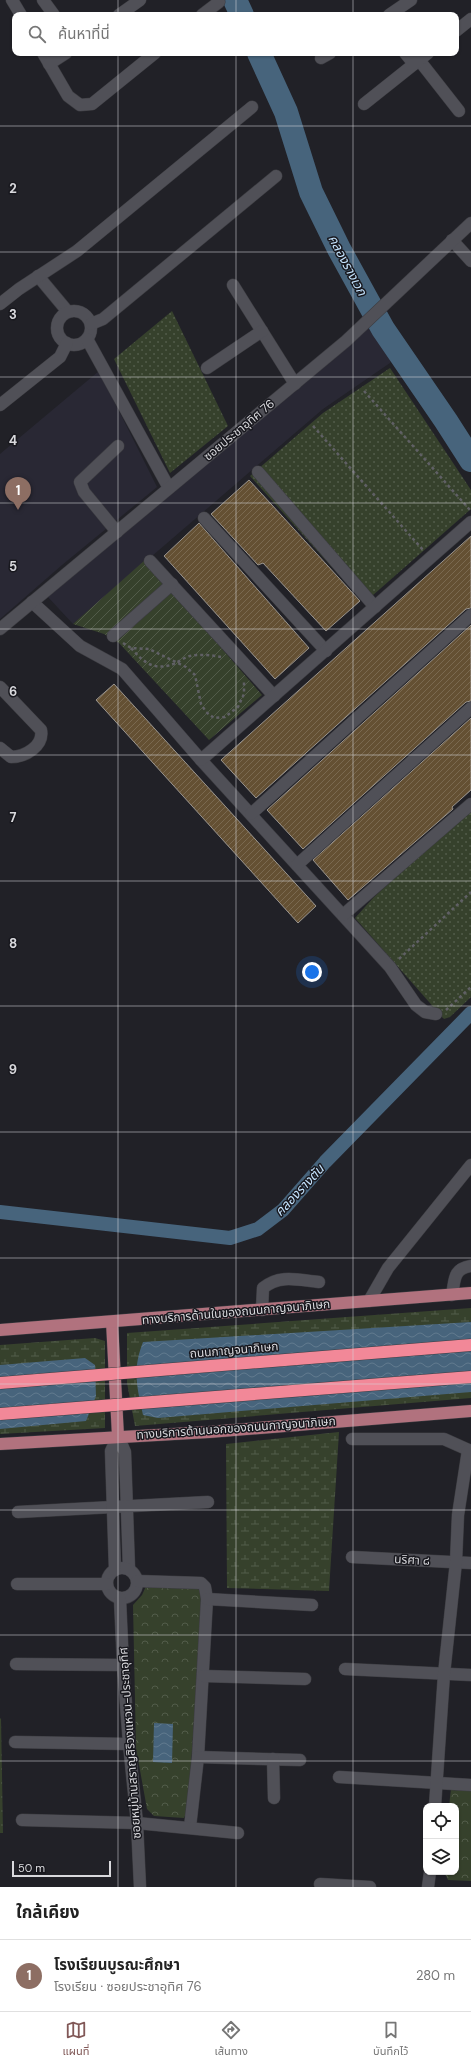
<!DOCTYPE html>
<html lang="th">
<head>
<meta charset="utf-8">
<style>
	:root { --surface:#fff; --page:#f6f6f6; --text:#222; --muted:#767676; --line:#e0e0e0; --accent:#815857 }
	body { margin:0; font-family:"DM Sans","Noto Sans Thai",sans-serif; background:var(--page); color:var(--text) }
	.controls { position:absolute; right:12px; bottom:12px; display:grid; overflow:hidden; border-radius:8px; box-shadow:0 1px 3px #0004 }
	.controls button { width:36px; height:36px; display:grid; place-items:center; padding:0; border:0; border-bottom:1px solid var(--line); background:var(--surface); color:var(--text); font:20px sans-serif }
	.scale { position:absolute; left:12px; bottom:10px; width:99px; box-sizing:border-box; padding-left:4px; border:2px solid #d9d9dd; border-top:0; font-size:11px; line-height:14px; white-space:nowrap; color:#d9d9dd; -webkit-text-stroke:3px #18181e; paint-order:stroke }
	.you { position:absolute; left:312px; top:972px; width:14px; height:14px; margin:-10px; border:3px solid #fff; border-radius:50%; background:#1a73e8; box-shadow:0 0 0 6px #1a73e833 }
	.badge { display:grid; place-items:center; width:26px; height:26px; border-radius:50%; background:var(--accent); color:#fff; font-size:13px; font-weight:700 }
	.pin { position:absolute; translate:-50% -33px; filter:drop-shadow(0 1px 2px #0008) }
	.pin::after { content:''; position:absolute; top:21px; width:14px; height:12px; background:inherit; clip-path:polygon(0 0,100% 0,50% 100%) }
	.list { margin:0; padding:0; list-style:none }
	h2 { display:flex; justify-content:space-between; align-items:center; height:52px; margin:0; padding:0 16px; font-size:17px }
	h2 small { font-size:13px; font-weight:400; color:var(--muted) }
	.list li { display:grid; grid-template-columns:26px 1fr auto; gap:12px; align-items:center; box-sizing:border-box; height:72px; padding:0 16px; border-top:1px solid var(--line) }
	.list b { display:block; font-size:15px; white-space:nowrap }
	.list p { margin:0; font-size:13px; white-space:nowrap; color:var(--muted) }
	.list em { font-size:13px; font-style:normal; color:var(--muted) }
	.icon { flex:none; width:22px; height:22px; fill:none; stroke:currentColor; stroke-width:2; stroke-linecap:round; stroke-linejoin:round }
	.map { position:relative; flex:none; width:471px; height:1887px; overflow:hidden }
	.search { position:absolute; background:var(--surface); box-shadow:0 1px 3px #0004; left:12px; right:12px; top:12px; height:44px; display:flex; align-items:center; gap:10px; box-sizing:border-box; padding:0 14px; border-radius:8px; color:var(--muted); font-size:15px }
	.sheet { height:124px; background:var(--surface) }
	nav { display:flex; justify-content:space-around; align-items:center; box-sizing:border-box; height:56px; border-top:1px solid var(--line); background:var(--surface); font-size:11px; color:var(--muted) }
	nav a { display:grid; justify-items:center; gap:2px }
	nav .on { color:var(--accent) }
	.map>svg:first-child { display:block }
	.built { fill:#292834 }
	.grass { fill:url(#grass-dots) }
	.wetland { fill:url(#wetland-marsh) }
	.park { fill:url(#park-crowns) }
	.garden { fill:url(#garden-furrows) }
	.water { fill:url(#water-waves) }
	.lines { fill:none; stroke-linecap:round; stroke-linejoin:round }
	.canal { stroke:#47647c; stroke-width:14 }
	.river { stroke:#47647c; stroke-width:24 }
	.building { fill:url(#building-hatch); stroke:#9a958f }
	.minor-casing { stroke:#3c3c41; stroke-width:13 }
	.major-casing { stroke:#3c3c41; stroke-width:13 }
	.path { stroke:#606065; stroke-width:2.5; stroke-dasharray:3 3; stroke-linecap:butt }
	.minor { stroke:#505057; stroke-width:12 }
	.major { stroke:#b1727e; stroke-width:12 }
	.highway-bridge-casing { stroke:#3c3c41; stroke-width:13; stroke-linecap:butt }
	.highway-bridge { stroke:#f28898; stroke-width:12 }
	.grid { fill:none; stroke:#d9d9dd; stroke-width:1; stroke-opacity:0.55 }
	.labels { text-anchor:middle; stroke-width:3; stroke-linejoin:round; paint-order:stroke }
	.street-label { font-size:12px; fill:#d9d9dd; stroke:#18181e }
	.water-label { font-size:13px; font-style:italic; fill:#c4e3fd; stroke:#18181e }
	.grid-label { font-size:13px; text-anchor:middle; font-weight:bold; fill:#d9d9dd; stroke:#18181e; stroke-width:3; stroke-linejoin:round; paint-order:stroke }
</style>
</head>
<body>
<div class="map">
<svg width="471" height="1887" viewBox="0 0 471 1887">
	<defs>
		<pattern id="grass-dots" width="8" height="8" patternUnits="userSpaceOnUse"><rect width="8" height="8" fill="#36412c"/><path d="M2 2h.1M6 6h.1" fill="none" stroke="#525c4a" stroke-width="1.8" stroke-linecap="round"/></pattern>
		<pattern id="wetland-marsh" width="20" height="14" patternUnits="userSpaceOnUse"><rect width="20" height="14" fill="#36412c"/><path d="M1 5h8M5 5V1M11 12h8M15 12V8" fill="none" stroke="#525c4a"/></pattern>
		<pattern id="park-crowns" width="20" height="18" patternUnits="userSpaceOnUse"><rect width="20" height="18" fill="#36412c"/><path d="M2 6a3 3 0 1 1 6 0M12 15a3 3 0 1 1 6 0" fill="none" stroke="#525c4a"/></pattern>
		<pattern id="garden-furrows" width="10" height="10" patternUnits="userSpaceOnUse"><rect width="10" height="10" fill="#36412c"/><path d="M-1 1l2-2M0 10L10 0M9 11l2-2" fill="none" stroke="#525c4a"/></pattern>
		<pattern id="water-waves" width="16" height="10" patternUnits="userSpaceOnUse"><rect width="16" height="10" fill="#47647c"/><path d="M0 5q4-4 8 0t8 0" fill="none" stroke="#617a8e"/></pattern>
		<pattern id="building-hatch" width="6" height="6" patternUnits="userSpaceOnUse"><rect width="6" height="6" fill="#645033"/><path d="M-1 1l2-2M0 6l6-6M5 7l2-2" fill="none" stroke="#7a6950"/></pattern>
	</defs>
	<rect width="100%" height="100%" fill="#212127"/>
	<g class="built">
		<polygon points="371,324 393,354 390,363 323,409 73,624 47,596"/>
		<polygon points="99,371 157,487 62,565 0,619 0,454"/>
	</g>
	<g class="grass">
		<polygon points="172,311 228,426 170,473 114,359"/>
		<polygon points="390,368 471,490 471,509 364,603 250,476 323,413"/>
		<polygon points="471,807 471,997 450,1017 444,1019 355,918 373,898"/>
	</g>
	<g class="wetland">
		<polygon points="471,1308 471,1398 135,1426 127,1383 127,1333"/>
		<polygon points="95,1338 105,1341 105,1428 0,1434 0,1345"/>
		<polygon points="339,1432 329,1591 227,1588 226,1444"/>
		<polygon points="1,1718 3,1833 0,1833 0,1719"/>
	</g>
	<g class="park">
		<polygon points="147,1584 194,1587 201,1591 202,1605 188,1809 184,1818 154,1816 147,1809 136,1748 133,1605 142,1595"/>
		<polygon points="451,1789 471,1789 471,1881 448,1880 444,1872 456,1872 456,1806 449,1806"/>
	</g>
	<polygon class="garden" points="145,560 262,695 209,740 119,643 104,634 73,624"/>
	<g class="water">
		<path d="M 471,1322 L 471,1392 L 158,1418 L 143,1415 C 137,1387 132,1370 143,1342 Z"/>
		<polygon points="85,1358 95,1365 96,1396 86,1421 0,1429 0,1365"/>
		<polygon points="154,1723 173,1724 172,1763 153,1762"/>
	</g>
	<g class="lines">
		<polyline class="canal" points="0,1212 230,1238 258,1229 283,1210 325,1162 471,1013"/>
		<g class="river">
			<polyline points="235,0 242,15"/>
			<polyline points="259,53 286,112 311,192 339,249 383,329 446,421 471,460"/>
		</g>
	</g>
	<g class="building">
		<polygon points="249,480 360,601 326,631 263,563 258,565 211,514"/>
		<polygon points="199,523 309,648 275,679 164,556"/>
		<polygon points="471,536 471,608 466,609 256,798 221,760"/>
		<polygon points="471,625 471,701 466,702 303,849 267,810"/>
		<polygon points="114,684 316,906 298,923 96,700"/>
		<polygon points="471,718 471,790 452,807 453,809 348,900 313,860"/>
	</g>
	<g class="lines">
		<g class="minor-casing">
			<g id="minor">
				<polyline points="12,0 21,15"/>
				<polyline points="43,0 54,15"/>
				<polyline points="119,15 140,0"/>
				<polyline points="202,15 219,2"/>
				<polyline points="389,15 411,0"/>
				<polyline points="456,31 471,19"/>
				<polyline points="43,53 68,96 80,105 92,104 155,53"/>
				<polyline points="405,53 414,64"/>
				<polyline points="321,58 330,53"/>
				<polyline points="419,60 459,111"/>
				<polyline points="49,64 66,53"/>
				<polyline points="364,104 428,53"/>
				<polyline points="452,240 471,261"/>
				<polyline points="38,276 68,312"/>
				<polyline points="233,285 295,384"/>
				<polyline points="0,304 19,289 77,251 252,107"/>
				<circle cx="74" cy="328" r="17"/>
				<polyline points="91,324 103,319 276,176"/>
				<polyline points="87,339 169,488"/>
				<polyline points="207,368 262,331"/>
				<polyline points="0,405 60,357 67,343"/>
				<polyline points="258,472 375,607"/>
				<polyline points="204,518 326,651"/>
				<polyline points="117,532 84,492 80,482 118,446"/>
				<polyline points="150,561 274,696"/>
				<polyline points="32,602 80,646 122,669 201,760 390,967 416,1005 425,1012 436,1014"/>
				<polyline points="0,629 346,341 471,223"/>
				<polyline points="113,636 172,584"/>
				<path d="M 0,687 L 41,730 C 44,746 25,757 11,757 L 0,748"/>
				<polyline points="201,760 471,522"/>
				<polyline points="251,814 471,615"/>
				<polyline points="297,865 471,708"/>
				<polyline points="343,915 471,804"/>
				<path d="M 452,1295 C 455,1279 453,1269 471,1266"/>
				<polyline points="369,1301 388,1268 471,1165"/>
				<path d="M 262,1310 L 263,1288 C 280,1274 298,1280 319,1282"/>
				<polyline points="118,1436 125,1452 129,1569"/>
				<polyline points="352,1439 444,1439 471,1451"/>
				<polyline points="18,1512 208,1502"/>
				<polyline points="352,1557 471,1563"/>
				<circle cx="122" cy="1583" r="15"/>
				<polyline points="115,1570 111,1451 118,1436"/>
				<polyline points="137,1581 201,1583 205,1587 207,1599 198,1757 190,1827"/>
				<polyline points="17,1584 107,1584"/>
				<polyline points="120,1599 123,1665 129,1744 137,1823 140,1887"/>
				<polyline points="207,1599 312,1605"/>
				<polyline points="16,1664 123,1665"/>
				<polyline points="345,1669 471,1675"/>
				<polyline points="203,1676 305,1679"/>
				<polyline points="15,1742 129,1744"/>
				<polyline points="198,1757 300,1760"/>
				<polyline points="273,1759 274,1798"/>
				<polyline points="339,1777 471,1785"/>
				<polyline points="435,1806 444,1674 456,1562 458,1515 468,1450"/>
				<polyline points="22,1820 137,1823 238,1833"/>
				<polyline points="320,1884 370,1887"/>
				<polyline points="428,1887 430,1872"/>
			</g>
		</g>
		<g class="major-casing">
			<g id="major">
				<polyline points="112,1322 118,1436"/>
				<polyline points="0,1330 471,1293"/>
				<polyline points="0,1444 209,1432 471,1411"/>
			</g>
		</g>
		<g class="path">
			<polyline points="364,391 470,510"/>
			<polyline points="313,426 423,550"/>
			<polyline points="123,643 131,648 149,649 186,667 195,675 201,704 206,712 214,718 225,717 238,707 244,694 244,682"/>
			<path d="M 131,648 C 144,663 155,672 176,663 C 180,661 185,657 190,656 C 200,654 211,655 221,657"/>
			<polyline points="399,959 471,892"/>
			<polyline points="446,1010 471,987"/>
		</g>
		<use href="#minor" class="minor"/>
		<use href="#major" class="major"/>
		<g class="highway-bridge-casing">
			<g id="highway-bridge">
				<polyline points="0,1383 471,1345"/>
				<polyline points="0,1414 471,1377"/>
			</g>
		</g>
		<use href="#highway-bridge" class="highway-bridge"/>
	</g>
	<path class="grid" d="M 118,0 L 118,15M 236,0 L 236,15M 353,0 L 353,15M 118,53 L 118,1887M 236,53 L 236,1887M 353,53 L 353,1887M 0,126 L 471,126M 0,252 L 471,252M 0,377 L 471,377M 0,503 L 471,503M 0,629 L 471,629M 0,755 L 471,755M 0,881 L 471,881M 0,1006 L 471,1006M 0,1132 L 471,1132M 0,1258 L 471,1258M 0,1384 L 471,1384M 0,1510 L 471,1510M 0,1635 L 471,1635M 0,1761 L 471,1761"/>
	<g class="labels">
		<g class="street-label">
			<text transform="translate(239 430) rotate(-40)" y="4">ซอยประชาอุทิศ 76</text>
			<text transform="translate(236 1312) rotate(-5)" y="4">ทางบริการด้านในของถนนกาญจนาภิเษก</text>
			<text transform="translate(234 1350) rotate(-5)" y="4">ถนนกาญจนาภิเษก</text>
			<text transform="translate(236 1428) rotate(-4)" y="4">ทางบริการด้านนอกของถนนกาญจนาภิเษก</text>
			<text transform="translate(412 1560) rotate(3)" y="4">นริศา ๘</text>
			<text transform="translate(130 1743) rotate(-94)" y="4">ซอยหมู่บ้านสราญสิริวงแหวน-ประชาอุทิศ</text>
		</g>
		<g class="water-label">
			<text transform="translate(348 265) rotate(62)" y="5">คลองรางเวก</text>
			<text transform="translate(299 1190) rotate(-47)" y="5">คลองรางตัน</text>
		</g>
	</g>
	<g class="grid-label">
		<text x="13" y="193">2</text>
		<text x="13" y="319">3</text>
		<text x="13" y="445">4</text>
		<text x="13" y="571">5</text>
		<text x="13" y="696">6</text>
		<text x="13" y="822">7</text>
		<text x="13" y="948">8</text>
		<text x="13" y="1074">9</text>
	</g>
</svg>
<div class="controls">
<button><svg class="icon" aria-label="locate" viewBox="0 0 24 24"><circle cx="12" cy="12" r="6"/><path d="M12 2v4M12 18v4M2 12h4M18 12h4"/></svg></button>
<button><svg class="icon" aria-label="layers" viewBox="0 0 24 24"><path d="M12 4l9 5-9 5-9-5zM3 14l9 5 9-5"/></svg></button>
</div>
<div class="scale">50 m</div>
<div class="you"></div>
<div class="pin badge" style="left:18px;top:510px;background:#8d6e63">1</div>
<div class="search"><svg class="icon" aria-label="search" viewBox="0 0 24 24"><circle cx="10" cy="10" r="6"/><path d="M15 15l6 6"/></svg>ค้นหาที่นี่</div>
</div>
<section class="sheet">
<h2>ใกล้เคียง<small></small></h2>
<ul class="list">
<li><span class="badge" style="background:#8d6e63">1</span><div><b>โรงเรียนบูรณะศึกษา</b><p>โรงเรียน · ซอยประชาอุทิศ 76</p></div><em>280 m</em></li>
</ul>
</section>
<nav>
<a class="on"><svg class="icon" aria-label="map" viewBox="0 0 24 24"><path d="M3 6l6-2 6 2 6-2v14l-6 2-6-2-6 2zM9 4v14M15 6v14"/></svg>แผนที่</a>
<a><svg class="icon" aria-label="directions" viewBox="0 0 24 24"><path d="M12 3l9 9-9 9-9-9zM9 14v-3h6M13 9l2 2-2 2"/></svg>เส้นทาง</a>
<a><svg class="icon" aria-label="saved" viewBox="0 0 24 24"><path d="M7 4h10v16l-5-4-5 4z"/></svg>บันทึกไว้</a>
</nav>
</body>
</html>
